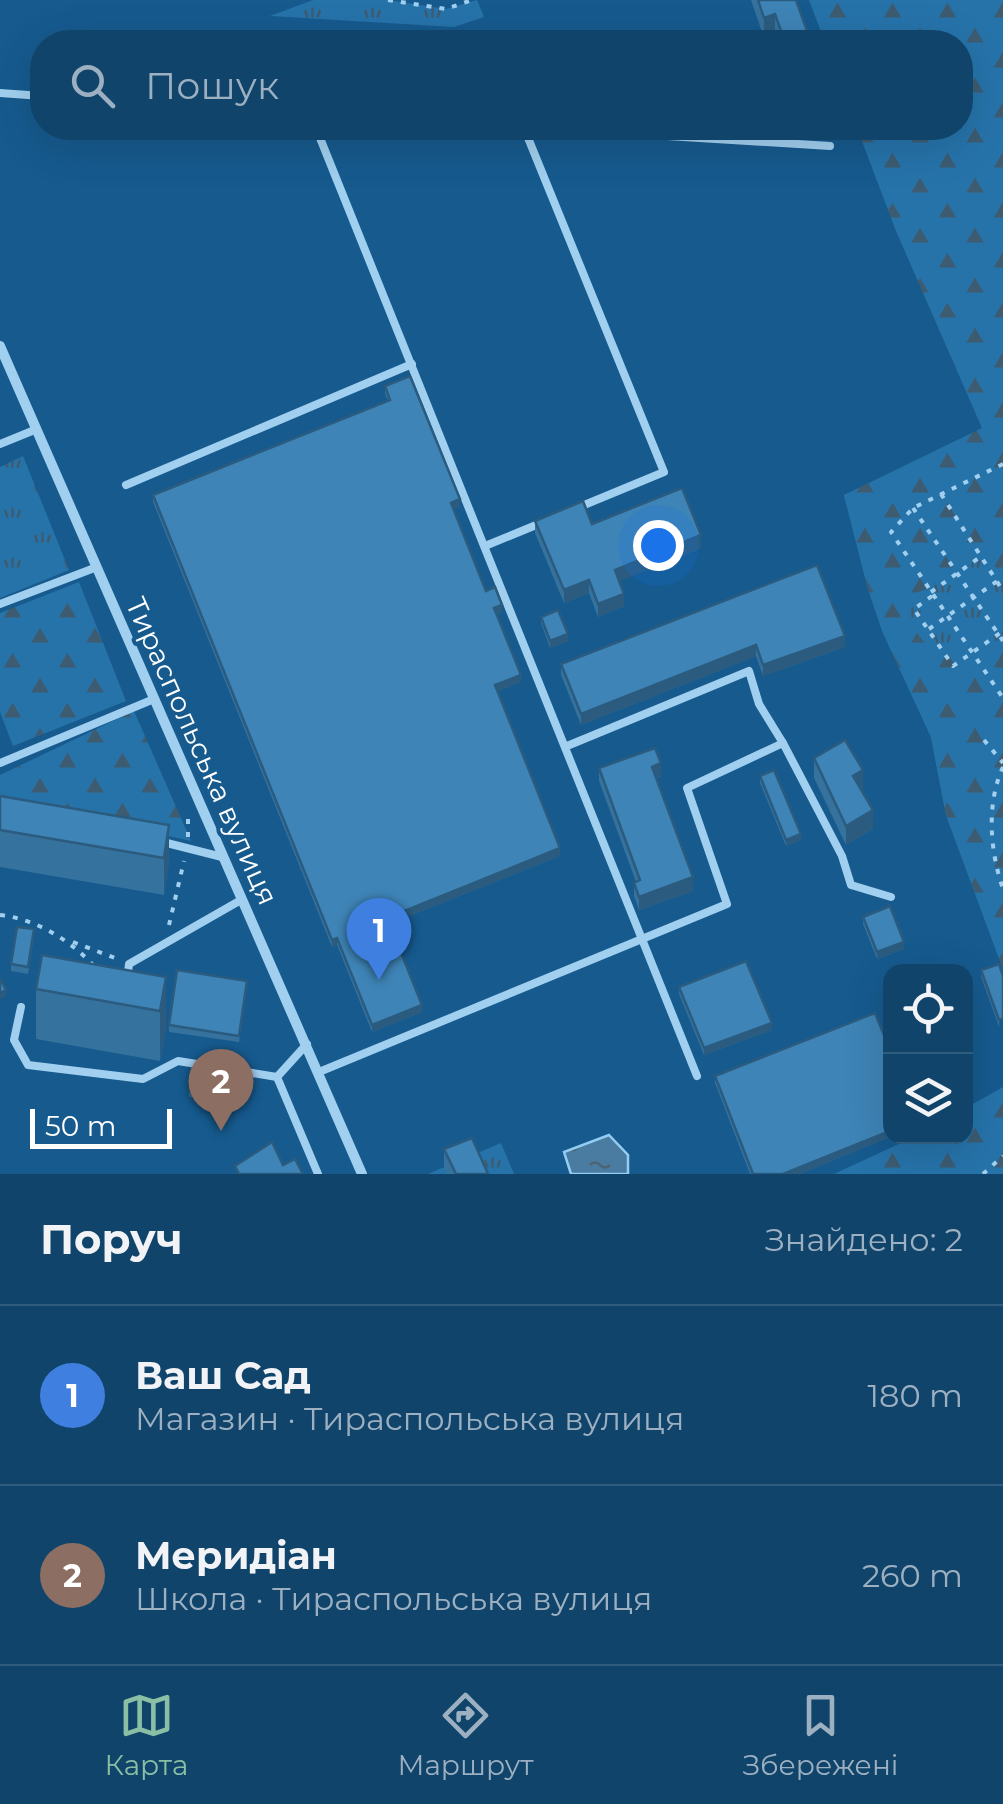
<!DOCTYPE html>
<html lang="uk">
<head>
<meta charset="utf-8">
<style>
	:root { --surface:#10446a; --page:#194b70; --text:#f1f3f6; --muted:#9cb0c1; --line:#305c7e; --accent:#8abfa5 }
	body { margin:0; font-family:Montserrat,sans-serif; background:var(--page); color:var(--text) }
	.controls { position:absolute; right:30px; bottom:30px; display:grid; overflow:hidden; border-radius:20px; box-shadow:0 10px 40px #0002 }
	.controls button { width:90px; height:90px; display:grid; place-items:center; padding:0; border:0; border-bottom:2px solid var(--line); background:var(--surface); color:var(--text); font:50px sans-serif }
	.scale { position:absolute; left:30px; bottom:25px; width:142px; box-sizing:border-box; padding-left:10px; border:5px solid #fff; border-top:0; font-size:28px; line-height:35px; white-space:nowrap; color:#fff; -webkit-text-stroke:8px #165a8e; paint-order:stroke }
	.you { position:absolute; left:658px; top:545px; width:35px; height:35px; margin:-25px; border:8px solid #fff; border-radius:50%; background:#1a73e8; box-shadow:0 0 0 15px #1a73e833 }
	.badge { display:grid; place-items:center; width:65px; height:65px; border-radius:50%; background:var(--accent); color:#fff; font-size:32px; font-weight:700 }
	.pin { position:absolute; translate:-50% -82px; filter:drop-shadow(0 2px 5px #0008) }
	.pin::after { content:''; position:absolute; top:52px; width:35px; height:30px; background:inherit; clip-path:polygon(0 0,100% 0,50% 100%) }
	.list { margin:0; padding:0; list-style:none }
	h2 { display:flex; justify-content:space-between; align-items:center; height:130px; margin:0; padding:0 40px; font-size:42px }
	h2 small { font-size:32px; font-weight:400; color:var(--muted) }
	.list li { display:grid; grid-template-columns:65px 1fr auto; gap:30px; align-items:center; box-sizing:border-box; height:180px; padding:0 40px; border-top:2px solid var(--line) }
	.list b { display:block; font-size:38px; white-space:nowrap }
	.list p { margin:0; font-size:32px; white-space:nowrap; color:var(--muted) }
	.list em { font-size:32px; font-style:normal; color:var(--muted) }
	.icon { flex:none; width:55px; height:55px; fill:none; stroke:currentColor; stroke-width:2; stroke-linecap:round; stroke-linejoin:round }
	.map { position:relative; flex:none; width:1003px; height:1174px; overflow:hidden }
	.search { position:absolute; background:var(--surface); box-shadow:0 10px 40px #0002; left:30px; right:30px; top:30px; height:110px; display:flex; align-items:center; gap:25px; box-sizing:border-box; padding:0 35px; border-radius:40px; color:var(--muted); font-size:38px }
	.sheet { height:490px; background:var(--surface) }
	nav { display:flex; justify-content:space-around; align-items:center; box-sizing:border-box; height:140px; border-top:2px solid var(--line); background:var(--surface); font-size:28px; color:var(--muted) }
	nav a { display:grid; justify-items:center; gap:5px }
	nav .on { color:var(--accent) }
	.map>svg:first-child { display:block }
	.grass { fill:url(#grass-tufts) }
	.forest { fill:url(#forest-firs) }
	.water { fill:url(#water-ripples); stroke:#94ccf2; stroke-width:2.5 }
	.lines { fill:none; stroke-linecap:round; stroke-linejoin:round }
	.path { stroke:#a1cfef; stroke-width:4; stroke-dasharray:5 8; stroke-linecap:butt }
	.service { stroke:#a1cfef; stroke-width:8 }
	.minor { stroke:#a1cfef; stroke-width:10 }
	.wall { fill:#35729d }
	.shaded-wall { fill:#2b5c7f }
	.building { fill:#3e84b6; stroke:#2b5c7f; stroke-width:2.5 }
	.labels { text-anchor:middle; stroke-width:8; stroke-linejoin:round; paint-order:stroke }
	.street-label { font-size:28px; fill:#fff; stroke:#165a8e }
</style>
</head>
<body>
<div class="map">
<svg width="1003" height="1174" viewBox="0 0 1003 1174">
	<defs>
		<pattern id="grass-tufts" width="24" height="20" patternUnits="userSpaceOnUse" patternTransform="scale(2.5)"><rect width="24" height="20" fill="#2673aa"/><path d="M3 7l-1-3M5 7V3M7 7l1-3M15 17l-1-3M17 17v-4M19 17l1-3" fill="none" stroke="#3d5c72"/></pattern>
		<pattern id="forest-firs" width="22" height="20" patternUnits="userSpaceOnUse" patternTransform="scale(2.5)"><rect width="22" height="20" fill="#2673aa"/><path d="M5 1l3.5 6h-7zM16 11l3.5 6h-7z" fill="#3d5c72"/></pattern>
		<pattern id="water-ripples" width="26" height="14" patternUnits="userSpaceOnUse" patternTransform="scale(2.5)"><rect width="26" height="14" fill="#4a7ba1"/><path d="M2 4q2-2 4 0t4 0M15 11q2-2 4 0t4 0" fill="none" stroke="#4b6476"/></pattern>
	</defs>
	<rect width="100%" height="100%" fill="#165a8e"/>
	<g class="grass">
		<polygon points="313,0 388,0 446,9 477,0 484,17 454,27 270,16"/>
		<polygon points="1003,429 1003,969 946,815 931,737 883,633 868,589 844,495"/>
		<polygon points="23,456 69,570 0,598 0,467"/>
		<polygon points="501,1143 514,1174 428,1174"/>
	</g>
	<g class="forest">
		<path d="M 809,0 L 1003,0 L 1003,580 L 985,549 L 964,572 L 958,568 L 961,556 L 948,547 L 945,555 L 954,569 L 935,585 L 927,581 L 927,589 L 907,596 C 904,617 921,643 938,655 L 955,654 L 968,660 L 1003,637 L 1003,969 L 946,815 L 931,737 L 883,633 L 868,589 L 844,495 L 982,428 L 896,231 L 857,128 L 960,128 L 960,42 L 825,42 Z"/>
		<polygon points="79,582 126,701 13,746 0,712 0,613"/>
		<polygon points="134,711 191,841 0,798 0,775"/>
		<polygon points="1003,1087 1003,1174 834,1174 914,1137 966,1136 966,1108"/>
	</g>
	<polygon class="water" points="609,1135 628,1155 628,1174 571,1174 564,1152"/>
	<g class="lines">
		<g class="path">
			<polyline points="388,0 446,9 472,0"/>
			<polyline points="1003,464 913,508 891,532 1003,698"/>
			<polyline points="941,494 1003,591"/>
			<polyline points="913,508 1003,641"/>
			<polyline points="931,592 980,557"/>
			<polyline points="932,596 914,609 953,666 1003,631"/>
			<polyline points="929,629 1003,577"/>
			<polyline points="984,740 1003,763"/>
			<path d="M 1003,767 C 986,804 990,851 1003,889"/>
			<polyline points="188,837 188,818"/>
			<path d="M 0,915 C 36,919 70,940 94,966"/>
			<polyline points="169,925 184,861"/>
			<polyline points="73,942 115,958"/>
			<polyline points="983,1174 1003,1156"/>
		</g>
		<g class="service">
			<polyline points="283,41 284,42"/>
			<polyline points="0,93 42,96"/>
			<polyline points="316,128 697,1076"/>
			<polyline points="524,128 664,472 577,508"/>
			<polyline points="537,128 830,146"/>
			<polyline points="0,444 37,429"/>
			<polyline points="126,485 412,364"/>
			<polyline points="485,546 541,523"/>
			<polyline points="0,604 97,567"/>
			<polyline points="567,746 749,671 759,704 783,743"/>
			<polyline points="0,763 154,699"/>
			<polyline points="159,841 222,857"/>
			<polyline points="127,980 129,964 241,900"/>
			<polyline points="21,1007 14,1040 28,1065 143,1079 178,1061 277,1077 307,1044"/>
			<polyline points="319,1072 727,904 687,788 783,743 842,856 851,885 891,897"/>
			<polyline points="277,1077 318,1174"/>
		</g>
		<polyline class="minor" points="0,346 362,1174"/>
	</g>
	<g class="wall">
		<polygon points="751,0 796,0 811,42 778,42 775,34 764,38"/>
		<polygon points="385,386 460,507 453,509 486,591 502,612 496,615 521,682 498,691 560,856 389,924 422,1012 372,1032 337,945 332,947 153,502 153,495 388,401 385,394"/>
		<polygon points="535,521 592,524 701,548 619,581 624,606 598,617 589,593 564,603 535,533"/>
		<polygon points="541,617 568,641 550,648 541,623"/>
		<polygon points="845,636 845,647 763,676 756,656 581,725 561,675 561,664"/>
		<polygon points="814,758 863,790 873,829 846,845 814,778"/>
		<polygon points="599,768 661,777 657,778 693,891 639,910 634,896 634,883 636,882 599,781"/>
		<polygon points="760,776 801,840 786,846 760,783"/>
		<polygon points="0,796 169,825 169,861 164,895 0,867"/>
		<polygon points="863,917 904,949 877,959 863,924"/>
		<polygon points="34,936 28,974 11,971 11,964"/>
		<polygon points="981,970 1003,976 999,1027 981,977"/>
		<polygon points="166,977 166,1027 160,1061 36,1039 36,989"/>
		<polygon points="247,987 239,1042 169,1032 169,1025"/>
		<polygon points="679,987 772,1030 704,1055 679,994"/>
		<polygon points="715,1076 890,1136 892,1136 800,1174 750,1174 715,1083"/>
		<polygon points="230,1088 228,1104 189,1097 189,1091"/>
		<polygon points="444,1149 488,1174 447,1174 444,1168"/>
	</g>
	<g class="shaded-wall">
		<polygon points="775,14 775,34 764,38 764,18"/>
		<polygon points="460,499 460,507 451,511 451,503"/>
		<polygon points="701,535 701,548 615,583 615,570"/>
		<polygon points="589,580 589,593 564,603 564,590"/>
		<polygon points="624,594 624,606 598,617 598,604"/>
		<polygon points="502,605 502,612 494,616 494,608"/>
		<polygon points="568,634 568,641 550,648 550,641"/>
		<polygon points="845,636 845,647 763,676 763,665"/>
		<polygon points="756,645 756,656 581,725 581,714"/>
		<polygon points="521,675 521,682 495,692 495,685"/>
		<polygon points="661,763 661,777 652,780 652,767"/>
		<polygon points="863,770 863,790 853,795 853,776"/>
		<polygon points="873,810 873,829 846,845 846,826"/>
		<polygon points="169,825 169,861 164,895 164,858"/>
		<polygon points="801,834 801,840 786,846 786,840"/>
		<polygon points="560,848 560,856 387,925 387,918"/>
		<polygon points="693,877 693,891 639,910 639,897"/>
		<polygon points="337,938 337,945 332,947 332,940"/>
		<polygon points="904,942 904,949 877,959 877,952"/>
		<polygon points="166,977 166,1027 160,1061 160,1011"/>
		<polygon points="6,990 6,996 0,999 0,993"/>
		<polygon points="422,1005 422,1012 372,1032 372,1025"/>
		<polygon points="772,1023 772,1030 704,1055 704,1048"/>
		<polygon points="890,1131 890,1136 892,1136 800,1174 783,1174"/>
	</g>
	<g class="building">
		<polygon points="758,0 796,0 811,42 785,42 775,14 764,18"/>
		<polygon points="410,376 460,499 451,503 486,591 495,587 502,605 494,608 521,675 495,685 560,848 387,918 422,1005 372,1025 337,938 332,940 153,495 390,400 385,386"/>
		<polygon points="682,488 701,535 615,570 624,594 598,604 589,580 564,590 535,521 583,501 592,524"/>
		<polygon points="817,565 845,636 763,665 756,645 581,714 561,664"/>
		<polygon points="558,610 568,634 550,641 541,617"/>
		<polygon points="845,740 863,770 853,776 873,810 846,826 814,758"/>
		<polygon points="655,748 661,763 652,767 693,877 639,897 634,883 640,880 599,768"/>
		<polygon points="774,770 801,834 786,840 760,776"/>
		<polygon points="0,796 169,825 164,858 0,830"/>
		<polygon points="890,906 904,942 877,952 863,917"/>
		<polygon points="17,927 34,929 28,967 11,964"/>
		<polygon points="42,955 166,977 160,1011 36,989"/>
		<polygon points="746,961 772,1023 704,1048 679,987"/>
		<polygon points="999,964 1003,976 1003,1019 999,1020 981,970"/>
		<polygon points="177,970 247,981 239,1036 169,1025"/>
		<polygon points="0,978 6,990 0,993"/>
		<polygon points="875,1013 890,1050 890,1131 783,1174 753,1174 715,1076"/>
		<polygon points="191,1075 230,1081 228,1097 189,1091"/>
		<polygon points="472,1138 488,1174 456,1174 444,1149"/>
		<polygon points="272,1142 283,1165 295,1159 303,1174 239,1174 235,1166"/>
	</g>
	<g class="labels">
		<g class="street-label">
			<text transform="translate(202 751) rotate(66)" y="10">Тираспольська вулиця</text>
		</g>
	</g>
</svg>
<div class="controls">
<button><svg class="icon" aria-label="locate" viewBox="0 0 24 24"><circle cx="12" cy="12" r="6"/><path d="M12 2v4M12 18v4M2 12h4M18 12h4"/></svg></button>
<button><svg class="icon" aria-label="layers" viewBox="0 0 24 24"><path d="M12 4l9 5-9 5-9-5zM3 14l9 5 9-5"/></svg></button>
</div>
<div class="scale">50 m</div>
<div class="you"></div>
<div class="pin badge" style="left:379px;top:980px;background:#3f7fe0">1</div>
<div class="pin badge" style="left:221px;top:1131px;background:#8d6e63">2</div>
<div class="search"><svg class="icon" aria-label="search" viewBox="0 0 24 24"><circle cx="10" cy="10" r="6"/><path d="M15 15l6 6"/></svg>Пошук</div>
</div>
<section class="sheet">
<h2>Поруч<small>Знайдено: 2</small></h2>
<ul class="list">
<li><span class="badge" style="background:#3f7fe0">1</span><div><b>Ваш Сад</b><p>Магазин · Тираспольська вулиця</p></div><em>180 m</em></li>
<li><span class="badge" style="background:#8d6e63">2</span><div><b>Меридіан</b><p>Школа · Тираспольська вулиця</p></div><em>260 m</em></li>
</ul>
</section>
<nav>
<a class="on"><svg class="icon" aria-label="map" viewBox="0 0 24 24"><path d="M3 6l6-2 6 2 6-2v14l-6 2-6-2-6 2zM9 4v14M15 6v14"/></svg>Карта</a>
<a><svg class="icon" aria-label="directions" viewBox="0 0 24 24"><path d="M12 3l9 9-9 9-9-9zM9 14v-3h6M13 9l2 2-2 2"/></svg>Маршрут</a>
<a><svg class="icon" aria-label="saved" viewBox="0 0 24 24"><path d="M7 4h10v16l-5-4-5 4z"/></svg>Збережені</a>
</nav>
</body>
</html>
